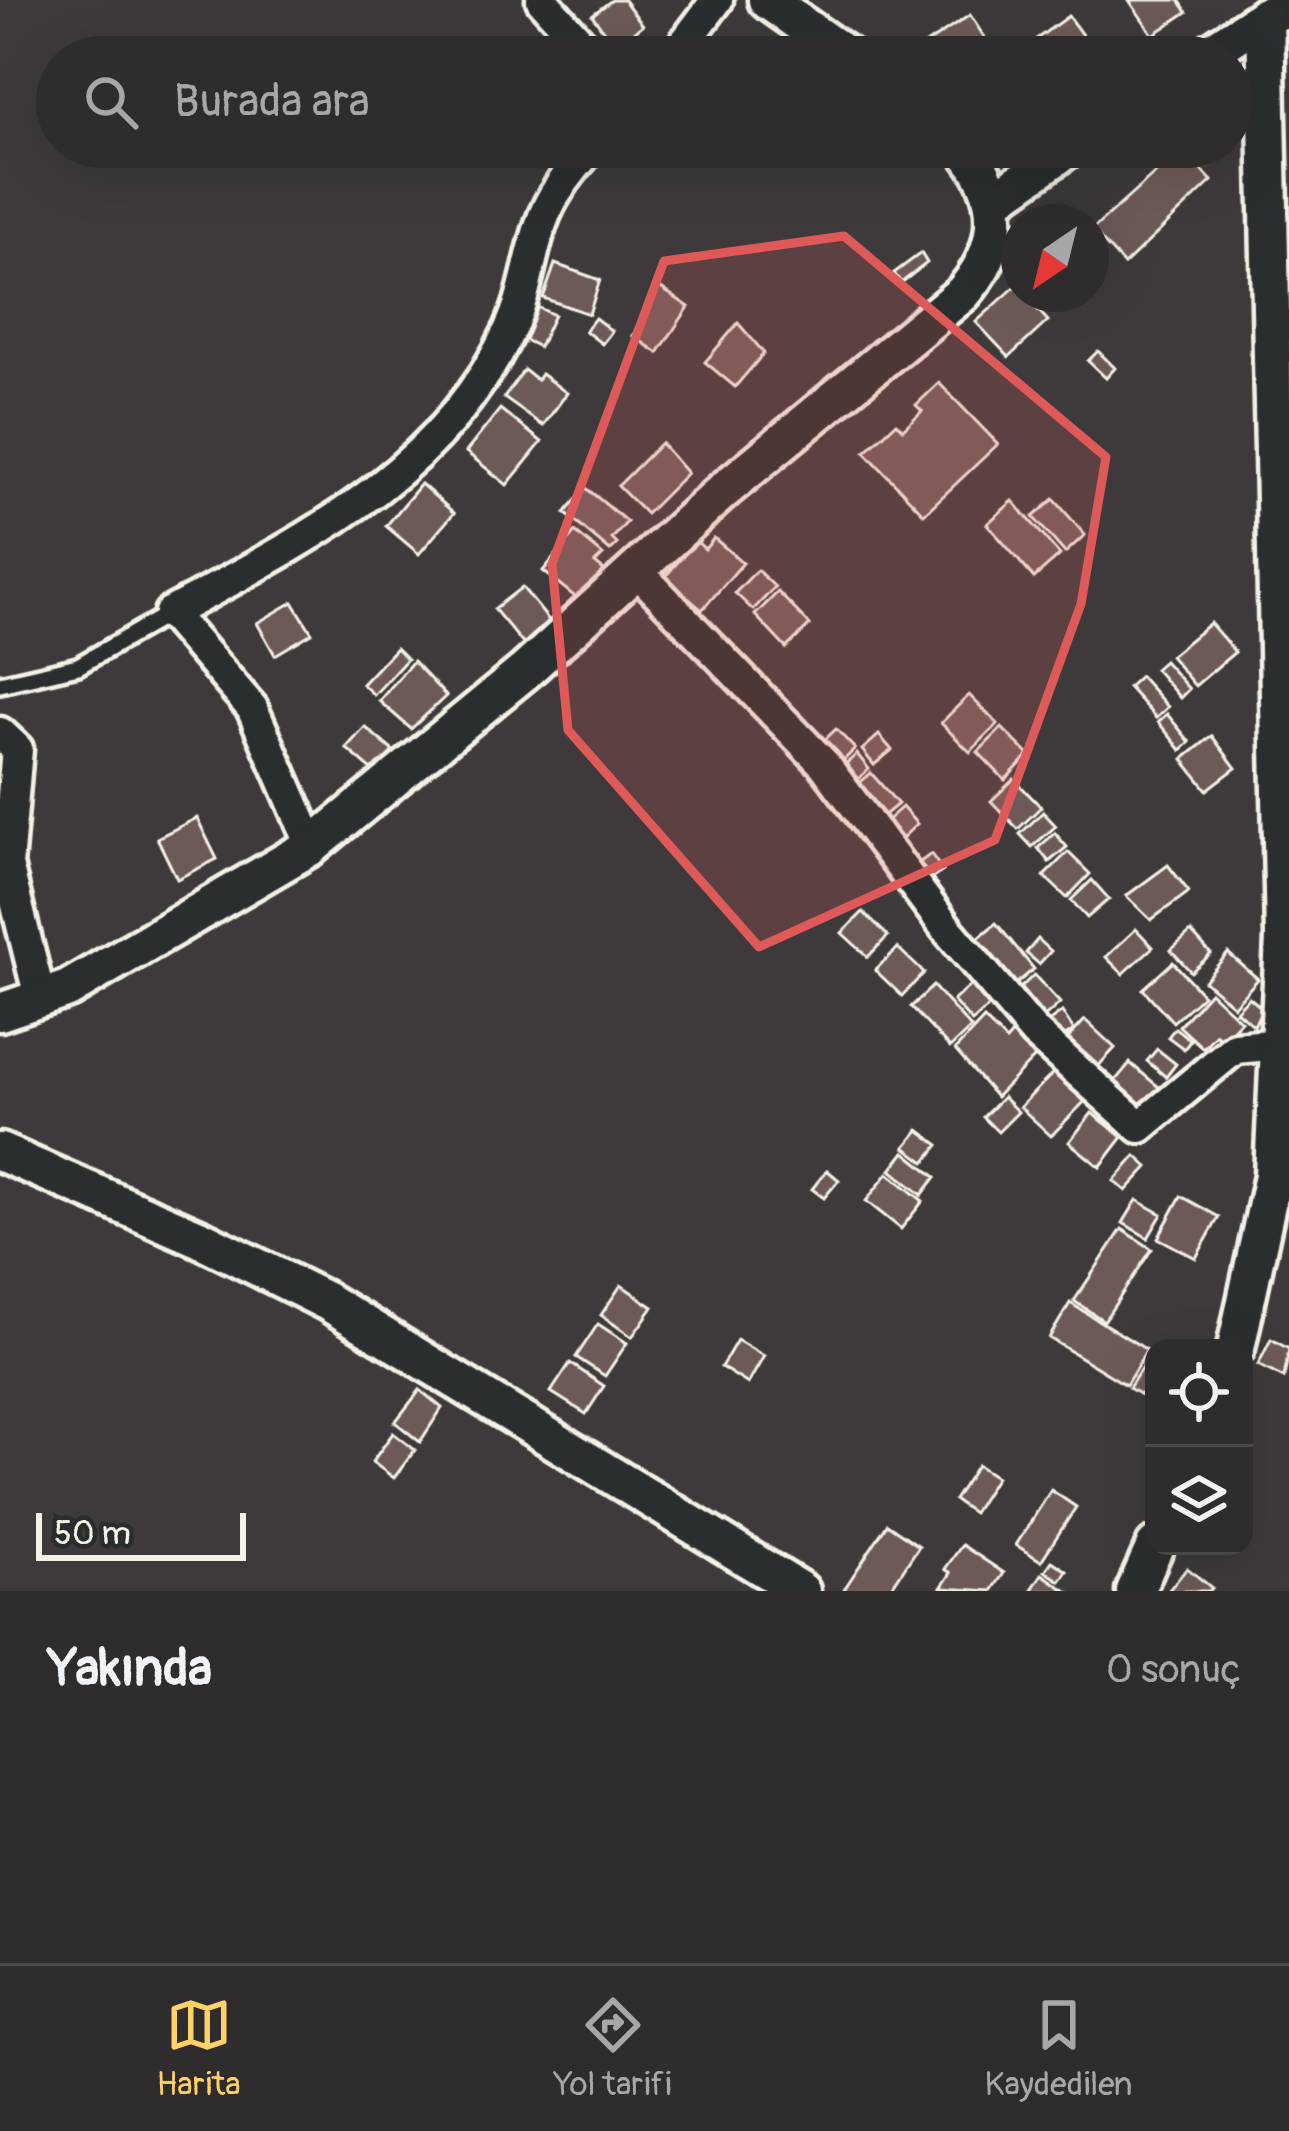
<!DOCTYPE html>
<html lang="tr">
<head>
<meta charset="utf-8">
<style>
	:root { --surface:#2e2c2c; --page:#363434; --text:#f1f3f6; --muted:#a7a7a9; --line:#494848; --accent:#ffd166 }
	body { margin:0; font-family:Pangolin,sans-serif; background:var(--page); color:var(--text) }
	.controls { position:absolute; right:36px; bottom:36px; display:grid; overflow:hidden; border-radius:24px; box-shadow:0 12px 48px #0002 }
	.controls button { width:108px; height:108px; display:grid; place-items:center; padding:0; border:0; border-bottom:3px solid var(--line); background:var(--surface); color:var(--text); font:60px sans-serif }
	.compass { position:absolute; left:1001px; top:204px; width:108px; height:108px; border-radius:50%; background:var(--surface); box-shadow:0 12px 48px #0002; rotate:215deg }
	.scale { position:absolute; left:36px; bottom:30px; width:210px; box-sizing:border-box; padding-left:12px; border:6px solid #f4f1e8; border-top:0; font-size:33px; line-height:42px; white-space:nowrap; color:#f4f1e8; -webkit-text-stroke:9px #2a2d2e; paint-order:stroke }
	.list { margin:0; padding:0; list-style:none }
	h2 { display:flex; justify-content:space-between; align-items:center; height:156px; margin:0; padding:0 48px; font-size:51px }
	h2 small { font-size:39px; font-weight:400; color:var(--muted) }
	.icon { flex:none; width:66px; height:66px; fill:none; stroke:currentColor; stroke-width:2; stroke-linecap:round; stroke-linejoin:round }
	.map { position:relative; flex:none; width:1289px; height:1591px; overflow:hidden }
	.search { position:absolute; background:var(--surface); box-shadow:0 12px 48px #0002; left:36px; right:36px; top:36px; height:132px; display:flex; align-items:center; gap:30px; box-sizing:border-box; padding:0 42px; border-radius:66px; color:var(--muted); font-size:45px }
	.sheet { height:372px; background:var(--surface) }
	nav { display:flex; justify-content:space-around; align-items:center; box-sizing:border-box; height:168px; border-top:3px solid var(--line); background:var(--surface); font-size:33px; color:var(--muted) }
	nav a { display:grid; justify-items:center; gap:6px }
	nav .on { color:var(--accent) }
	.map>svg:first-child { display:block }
	.building { fill:#6d5a59; stroke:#f4f1e8; stroke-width:3 }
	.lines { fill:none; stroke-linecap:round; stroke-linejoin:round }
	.service-casing { stroke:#f4f1e8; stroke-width:24 }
	.minor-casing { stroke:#f4f1e8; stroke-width:39 }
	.tertiary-casing { stroke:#f4f1e8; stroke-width:45 }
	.service { stroke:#2a2d2e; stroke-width:15 }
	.minor { stroke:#2a2d2e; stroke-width:30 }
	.tertiary { stroke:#2a2d2e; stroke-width:36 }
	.marked { fill:#de5a58; fill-opacity:0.2; stroke:#de5a58; stroke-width:9; stroke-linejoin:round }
</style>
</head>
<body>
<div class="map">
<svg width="1289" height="1591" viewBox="0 0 1289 1591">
	<rect width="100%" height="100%" fill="#3e3a3b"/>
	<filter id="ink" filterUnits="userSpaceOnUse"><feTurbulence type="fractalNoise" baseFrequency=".00833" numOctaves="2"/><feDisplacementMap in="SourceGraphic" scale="24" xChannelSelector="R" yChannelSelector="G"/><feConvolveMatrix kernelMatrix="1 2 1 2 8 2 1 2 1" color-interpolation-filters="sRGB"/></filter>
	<g filter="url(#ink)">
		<g class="building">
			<polygon points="612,0 624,0 643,25 615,46 592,15"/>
			<polygon points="1129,0 1179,0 1187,12 1153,35"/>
			<polygon points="970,15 992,49 981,57 934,57 926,44"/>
			<polygon points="1068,16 1097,55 1026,57 1021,50"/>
			<polygon points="1232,132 1240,142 1208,167 1192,147 1232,147"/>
			<polygon points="1182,149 1212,181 1124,265 1092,230"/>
			<polygon points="921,253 927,263 901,283 894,273"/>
			<polygon points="555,264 600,280 589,314 543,298"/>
			<polygon points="658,286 689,307 658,353 633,336"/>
			<polygon points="1016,286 1048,321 1009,357 976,322"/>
			<polygon points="537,307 554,315 539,347 523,339"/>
			<polygon points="595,318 612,331 602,344 585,331"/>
			<polygon points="738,323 764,353 735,387 705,362"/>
			<polygon points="1098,351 1115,368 1106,378 1088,361"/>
			<polygon points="524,370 537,380 541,374 567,393 543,426 504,398"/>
			<polygon points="939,383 998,444 924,514 865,452 896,423 903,429 922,411 916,405"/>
			<polygon points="500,409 542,442 507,485 466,452"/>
			<polygon points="661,443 687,473 646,514 618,486"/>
			<polygon points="421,484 454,513 419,554 386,526"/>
			<polygon points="586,488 627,522 612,539 617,544 610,551 565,513"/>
			<polygon points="1054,499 1085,535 1065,553 1033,517"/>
			<polygon points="1013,501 1060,555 1034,578 987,524"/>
			<polygon points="575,532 603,555 595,563 605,571 580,601 543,571"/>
			<polygon points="714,538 743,563 702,610 664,578 696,541 705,549"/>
			<polygon points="757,570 775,587 753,610 735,593"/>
			<polygon points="522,587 551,623 524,645 494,609"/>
			<polygon points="778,592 810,625 786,648 755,615"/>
			<polygon points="293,602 312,633 275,655 257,623"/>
			<polygon points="1210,623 1235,652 1195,686 1170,656"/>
			<polygon points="396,648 407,659 374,695 362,684"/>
			<polygon points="413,661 446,696 411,729 379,701"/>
			<polygon points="1164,661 1189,689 1180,698 1155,669"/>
			<polygon points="1140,676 1168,707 1156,718 1128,687"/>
			<polygon points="969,695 998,724 970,752 941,723"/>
			<polygon points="1167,714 1190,742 1181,750 1158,722"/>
			<polygon points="365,727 393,751 374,772 346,748"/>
			<polygon points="1002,728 1029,755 1005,780 978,752"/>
			<polygon points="836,729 855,749 836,768 816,748"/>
			<polygon points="879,735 892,750 874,765 862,750"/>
			<polygon points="1212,736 1236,768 1207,790 1183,759"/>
			<polygon points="857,754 869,769 851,785 838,771"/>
			<polygon points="871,773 898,804 880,819 854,788"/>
			<polygon points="1014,779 1041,807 1018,829 991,801"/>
			<polygon points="902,807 917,824 899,841 883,824"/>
			<polygon points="1043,812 1056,826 1032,847 1020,834"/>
			<polygon points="197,818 217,859 177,879 157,838"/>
			<polygon points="1055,833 1067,847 1049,862 1038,848"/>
			<polygon points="1068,852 1090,874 1067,898 1044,876"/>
			<polygon points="931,854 943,871 928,881 916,865"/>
			<polygon points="1168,865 1189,892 1151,920 1126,896"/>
			<polygon points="1092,880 1109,899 1087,918 1071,900"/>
			<polygon points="863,912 888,936 868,957 842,933"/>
			<polygon points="996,923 1034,969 1010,989 972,943"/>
			<polygon points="1136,929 1153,947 1123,974 1106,957"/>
			<polygon points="1191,932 1211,954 1191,972 1171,950"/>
			<polygon points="1038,939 1051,951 1039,964 1026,953"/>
			<polygon points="898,948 924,973 902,996 875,970"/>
			<polygon points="1228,953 1258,979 1234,1006 1204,981"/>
			<polygon points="1173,962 1203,995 1173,1022 1143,989"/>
			<polygon points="1034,975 1060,1003 1038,1023 1013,995"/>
			<polygon points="973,983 992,1004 972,1022 953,1001"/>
			<polygon points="933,986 971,1028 950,1048 911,1007"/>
			<polygon points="1210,992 1241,1021 1222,1041 1216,1034 1203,1048 1179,1026"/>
			<polygon points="1249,997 1262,1008 1254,1026 1236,1011"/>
			<polygon points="1062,1012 1074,1030 1057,1042 1044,1025"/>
			<polygon points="984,1019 1006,1041 1014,1032 1037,1055 996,1097 955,1050"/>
			<polygon points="1085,1020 1115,1048 1092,1073 1062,1045"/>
			<polygon points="1175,1028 1191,1040 1184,1049 1168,1037"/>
			<polygon points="1157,1049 1176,1064 1166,1077 1147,1061"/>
			<polygon points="1130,1063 1160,1088 1138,1114 1109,1088"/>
			<polygon points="1058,1068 1089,1097 1051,1136 1020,1107"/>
			<polygon points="1003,1097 1018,1112 998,1132 983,1117"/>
			<polygon points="1092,1113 1123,1137 1100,1167 1069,1142"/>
			<polygon points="919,1130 939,1145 925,1162 905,1147"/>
			<polygon points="905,1152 936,1177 922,1195 891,1170"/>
			<polygon points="1136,1156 1148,1167 1126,1191 1114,1181"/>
			<polygon points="827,1170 839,1180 824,1198 812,1189"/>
			<polygon points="888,1173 923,1201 901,1229 866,1201"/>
			<polygon points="1181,1196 1219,1217 1196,1258 1158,1238"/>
			<polygon points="1137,1200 1162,1214 1148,1238 1123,1223"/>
			<polygon points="1122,1229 1152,1249 1104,1321 1074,1301"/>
			<polygon points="621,1285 653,1307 632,1337 601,1315"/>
			<polygon points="1070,1303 1147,1350 1126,1385 1049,1338"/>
			<polygon points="598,1324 627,1343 605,1376 576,1357"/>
			<polygon points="1271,1339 1289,1349 1284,1378 1258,1365"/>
			<polygon points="737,1340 764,1356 748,1384 721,1367"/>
			<polygon points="1153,1349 1154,1350 1154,1403 1129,1388"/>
			<polygon points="570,1363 604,1386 586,1414 551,1392"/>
			<polygon points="420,1390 442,1408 420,1442 395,1422"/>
			<polygon points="393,1433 415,1450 394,1478 372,1462"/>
			<polygon points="977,1465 996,1477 973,1513 954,1500"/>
			<polygon points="1051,1490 1076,1507 1041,1561 1016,1545"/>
			<polygon points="887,1524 919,1546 889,1591 843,1591"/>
			<polygon points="962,1545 1004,1573 992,1591 941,1588 951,1573 945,1569"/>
			<polygon points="1052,1561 1067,1571 1060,1581 1045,1571"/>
			<polygon points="1187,1568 1212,1588 1209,1591 1168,1591"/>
			<polygon points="1042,1574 1067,1591 1031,1591"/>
		</g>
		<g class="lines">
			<g class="service-casing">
				<polyline id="service" points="0,684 78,666 170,613"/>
			</g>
			<g class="minor-casing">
				<g id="minor">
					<polyline points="542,0 593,57"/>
					<polyline points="674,57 717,0"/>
					<polyline points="638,572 824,764 947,929 1035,1033 1140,1127 1235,1048 1282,1044"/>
					<polyline points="0,733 17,749 7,865 41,1001"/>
					<path d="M 312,846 L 252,708 L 170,613 C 303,541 442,474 510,329 C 526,295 529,259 541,224 C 551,194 571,171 591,147"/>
				</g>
			</g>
			<g class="tertiary-casing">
				<g id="tertiary">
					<polyline points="767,0 848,57"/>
					<polyline points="1203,57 1265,16 1289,8"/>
					<polyline points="995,200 1070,147"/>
					<path d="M 0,1012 L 68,989 L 312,846 L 524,672 L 724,490 L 963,293 C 1004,246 1005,194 963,147"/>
					<polyline points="0,1152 201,1239 326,1301 801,1591"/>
					<polyline points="1236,1348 1273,1176 1284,938 1265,16"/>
					<polyline points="1135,1591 1155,1546"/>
				</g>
			</g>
			<use href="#service" class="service"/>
			<use href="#minor" class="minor"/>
			<use href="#tertiary" class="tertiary"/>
		</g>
	</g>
	<path class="marked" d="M 844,236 L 1106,457 L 1081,604 L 995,840 L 759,947 L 568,730 L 552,564 L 664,261 Z"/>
</svg>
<div class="controls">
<button><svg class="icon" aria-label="locate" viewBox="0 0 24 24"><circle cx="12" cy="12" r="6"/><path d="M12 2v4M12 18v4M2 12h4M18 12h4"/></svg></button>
<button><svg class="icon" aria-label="layers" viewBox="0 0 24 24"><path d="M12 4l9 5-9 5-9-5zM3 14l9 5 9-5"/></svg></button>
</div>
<svg class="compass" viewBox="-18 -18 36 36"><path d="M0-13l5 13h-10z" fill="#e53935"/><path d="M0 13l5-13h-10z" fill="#a7a7a9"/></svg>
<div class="scale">50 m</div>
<div class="search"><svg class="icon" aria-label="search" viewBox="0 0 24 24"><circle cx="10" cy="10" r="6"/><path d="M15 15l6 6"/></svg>Burada ara</div>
</div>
<section class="sheet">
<h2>Yakında<small>0 sonuç</small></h2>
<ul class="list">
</ul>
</section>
<nav>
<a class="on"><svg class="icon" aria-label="map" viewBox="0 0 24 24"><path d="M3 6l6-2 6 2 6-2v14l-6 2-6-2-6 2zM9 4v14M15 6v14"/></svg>Harita</a>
<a><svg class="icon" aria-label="directions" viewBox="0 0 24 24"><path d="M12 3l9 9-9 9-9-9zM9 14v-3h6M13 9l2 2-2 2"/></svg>Yol tarifi</a>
<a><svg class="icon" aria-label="saved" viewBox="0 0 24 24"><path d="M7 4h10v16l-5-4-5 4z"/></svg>Kaydedilen</a>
</nav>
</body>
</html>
